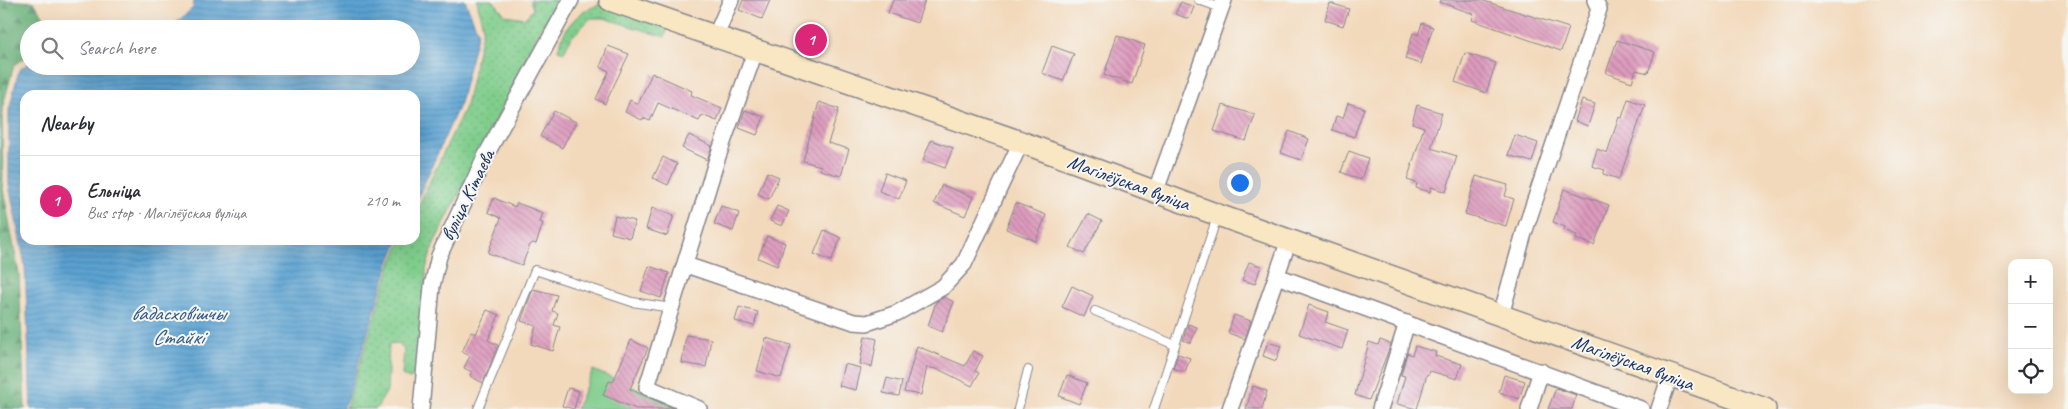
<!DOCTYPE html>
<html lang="en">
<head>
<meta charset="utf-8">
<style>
	:root { --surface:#fff; --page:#f2f2f3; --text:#2b2b33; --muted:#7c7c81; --line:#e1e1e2; --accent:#db2777 }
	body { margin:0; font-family:Caveat,sans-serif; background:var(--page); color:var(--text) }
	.controls { position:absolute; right:15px; bottom:15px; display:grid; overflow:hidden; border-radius:10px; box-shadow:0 5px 20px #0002 }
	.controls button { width:45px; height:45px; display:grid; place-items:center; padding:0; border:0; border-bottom:1px solid var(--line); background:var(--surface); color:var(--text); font:25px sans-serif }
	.you { position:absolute; left:1239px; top:182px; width:18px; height:18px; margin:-12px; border:4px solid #fff; border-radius:50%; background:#1a73e8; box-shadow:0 0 0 8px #1a73e833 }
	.badge { display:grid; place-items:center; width:32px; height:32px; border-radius:50%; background:var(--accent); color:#fff; font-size:16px; font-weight:700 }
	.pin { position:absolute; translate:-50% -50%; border:2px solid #fff; box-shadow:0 1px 5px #0006 }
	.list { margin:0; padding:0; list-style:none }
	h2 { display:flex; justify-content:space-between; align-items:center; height:65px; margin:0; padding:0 20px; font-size:21px }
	h2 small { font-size:16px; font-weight:400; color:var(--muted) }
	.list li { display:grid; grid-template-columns:32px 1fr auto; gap:15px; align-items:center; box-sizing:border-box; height:90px; padding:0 20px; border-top:1px solid var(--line) }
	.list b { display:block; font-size:19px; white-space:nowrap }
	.list p { margin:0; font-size:16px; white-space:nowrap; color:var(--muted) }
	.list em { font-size:16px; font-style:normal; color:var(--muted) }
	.icon { flex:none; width:28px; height:28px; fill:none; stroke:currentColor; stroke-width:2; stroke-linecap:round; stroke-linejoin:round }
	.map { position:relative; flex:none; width:2068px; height:409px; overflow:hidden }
	.search { position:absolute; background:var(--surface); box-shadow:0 5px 20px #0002; left:20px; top:20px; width:400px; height:55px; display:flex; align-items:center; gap:12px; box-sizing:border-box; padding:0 18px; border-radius:28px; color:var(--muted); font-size:19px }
	.panel { position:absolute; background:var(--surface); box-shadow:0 5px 20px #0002; left:20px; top:90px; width:400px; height:155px; border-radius:15px }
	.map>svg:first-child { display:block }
	.grass { fill:url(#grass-dots); stroke:#4e7e75 }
	.forest { fill:url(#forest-firs); stroke:#42706b }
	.garden { fill:#80cd8c; stroke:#4e7e75 }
	.water { fill:url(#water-rules); stroke:#3c6998 }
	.building { fill:url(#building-back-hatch) }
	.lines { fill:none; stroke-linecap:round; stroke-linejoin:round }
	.lane-casing { stroke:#87848c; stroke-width:10 }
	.street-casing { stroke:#87848c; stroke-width:18 }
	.secondary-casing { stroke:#87848c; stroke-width:24 }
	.lane { stroke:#fff; stroke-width:8 }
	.street { stroke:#fff; stroke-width:15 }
	.secondary { stroke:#f9e7c3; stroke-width:21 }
	.labels { text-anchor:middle; stroke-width:4; stroke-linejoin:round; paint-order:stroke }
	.street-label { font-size:20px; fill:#1b2f5e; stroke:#f6f6f2 }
	.water-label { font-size:21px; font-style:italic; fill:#325887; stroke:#f6f6f2 }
</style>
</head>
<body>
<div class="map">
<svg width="2068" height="409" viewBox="0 0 2068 409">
	<defs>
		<pattern id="grass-dots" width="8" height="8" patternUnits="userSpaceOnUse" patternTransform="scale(1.25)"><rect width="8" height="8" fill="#80cd8c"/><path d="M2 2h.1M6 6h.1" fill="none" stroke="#6eb07b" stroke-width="1.8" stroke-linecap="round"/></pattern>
		<pattern id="forest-firs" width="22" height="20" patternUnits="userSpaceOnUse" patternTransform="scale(1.25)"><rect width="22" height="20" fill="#68b078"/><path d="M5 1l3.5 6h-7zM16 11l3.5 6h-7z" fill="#559066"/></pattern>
		<pattern id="water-rules" width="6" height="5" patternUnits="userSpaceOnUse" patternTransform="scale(1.25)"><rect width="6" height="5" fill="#5ca3d2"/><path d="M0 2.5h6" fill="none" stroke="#4b85ae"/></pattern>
		<pattern id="building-back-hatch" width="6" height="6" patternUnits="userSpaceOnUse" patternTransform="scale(1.25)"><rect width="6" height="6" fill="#de9bbd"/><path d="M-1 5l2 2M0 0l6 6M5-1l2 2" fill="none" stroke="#b37f9d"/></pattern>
	</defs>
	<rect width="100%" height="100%" fill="#f6f6f2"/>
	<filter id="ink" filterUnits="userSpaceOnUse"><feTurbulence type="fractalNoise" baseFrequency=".02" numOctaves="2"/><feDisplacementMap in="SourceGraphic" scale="10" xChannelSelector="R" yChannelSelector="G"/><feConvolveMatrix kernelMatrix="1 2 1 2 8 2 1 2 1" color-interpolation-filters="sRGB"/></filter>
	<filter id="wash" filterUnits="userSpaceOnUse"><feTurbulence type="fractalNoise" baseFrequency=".0096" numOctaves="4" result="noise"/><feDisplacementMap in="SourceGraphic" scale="20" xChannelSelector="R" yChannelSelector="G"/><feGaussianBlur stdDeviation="1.12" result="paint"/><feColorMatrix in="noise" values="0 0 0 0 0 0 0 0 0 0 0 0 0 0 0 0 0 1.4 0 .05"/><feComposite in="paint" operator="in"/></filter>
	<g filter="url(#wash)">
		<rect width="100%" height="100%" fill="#f3d9bb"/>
		<g class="grass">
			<polygon points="477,0 493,0 505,15 525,18 533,9 530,0 556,0 550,18 537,35 487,139 434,243 426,269 426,296 418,376 409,379 402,375 404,350 399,343 389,344 387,391 376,409 346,409 392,261 402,240 415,240 415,213 466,105 483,28"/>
			<path d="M 604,3 L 668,27 L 665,37 L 604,18 L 591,18 L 570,39 L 564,52 L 558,50 C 565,24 578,11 604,3 Z"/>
		</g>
		<polygon class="forest" points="0,0 34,2 52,29 29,29 29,55 14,65 2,109 3,189 19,274 25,409 0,409"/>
		<polygon class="garden" points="593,370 684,409 576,409"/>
		<polygon class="water" points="194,0 465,0 478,32 460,103 415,204 415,95 25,95 25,240 399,240 390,260 348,397 343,409 31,409 25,265 9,185 9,110 19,70 29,63 29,66 411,66 411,29 169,29 193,8"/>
		<g id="blocks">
			<g class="building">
				<polygon points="743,0 770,0 762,19 739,10"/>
				<polygon points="893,0 925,0 917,23 888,13"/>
				<polygon points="1440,0 1481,0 1569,28 1561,51 1472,20 1474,14 1439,2"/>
				<polygon points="1181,2 1194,7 1189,19 1175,14"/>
				<polygon points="1330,3 1349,9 1343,26 1325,20"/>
				<polygon points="1422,23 1433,27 1421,64 1405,59 1413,33 1418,35"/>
				<polygon points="1117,35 1145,45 1132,84 1104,75"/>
				<polygon points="1617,40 1655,52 1648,73 1636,70 1632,82 1606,73"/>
				<polygon points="608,46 629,54 605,104 596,99 609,71 600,67"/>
				<polygon points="1052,46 1074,54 1063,81 1042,73"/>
				<polygon points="1465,53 1496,63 1486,93 1455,82"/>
				<polygon points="652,73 692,91 691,95 722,108 717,121 702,115 699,121 658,103 650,121 643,118 642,120 625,112 630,100 638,104"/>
				<polygon points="1628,99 1645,105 1619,179 1603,174 1605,170 1592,166 1597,149 1607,153 1619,117 1622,118"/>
				<polygon points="1582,100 1595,104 1588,126 1575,121"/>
				<polygon points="819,102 839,109 828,143 849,149 841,176 820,170 821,166 803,161"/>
				<polygon points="1348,103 1364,108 1354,137 1332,130 1336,116 1343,118"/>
				<polygon points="1223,105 1255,115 1246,141 1214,131"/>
				<polygon points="1417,105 1442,113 1431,148 1457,156 1446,192 1431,187 1430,192 1416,188 1417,183 1407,180 1424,127 1412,123"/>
				<polygon points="745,110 764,117 757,135 739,128"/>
				<polygon points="554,111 576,122 562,148 540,136"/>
				<polygon points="1289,131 1309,139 1301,160 1281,153"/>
				<polygon points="689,135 712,146 707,160 682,148"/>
				<polygon points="1515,135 1538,143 1532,162 1508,155"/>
				<polygon points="931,140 953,148 945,168 923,160"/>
				<polygon points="1349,151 1368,158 1361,180 1341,172"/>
				<polygon points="663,157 677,164 668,185 653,178"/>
				<polygon points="767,172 779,177 769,199 758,194"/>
				<polygon points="885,173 906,181 899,199 879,191"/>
				<polygon points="1476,176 1508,185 1505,196 1514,199 1506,226 1465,214"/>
				<polygon points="942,185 973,197 965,216 934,203"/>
				<polygon points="1564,189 1609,205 1594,245 1576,239 1577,235 1564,230 1565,227 1553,222"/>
				<polygon points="494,198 515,207 517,203 543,213 540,222 543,223 536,244 533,243 530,245 522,265 488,253 501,218 488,212"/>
				<polygon points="1016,203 1046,215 1036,241 1006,229"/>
				<polygon points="721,206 739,213 733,231 714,224"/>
				<polygon points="777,206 789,211 782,226 770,221"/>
				<polygon points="652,208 674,215 667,236 646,229"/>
				<polygon points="1088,214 1102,221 1084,254 1070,247"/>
				<polygon points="615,216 635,221 630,238 611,233"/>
				<polygon points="824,230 841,238 831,261 814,254"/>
				<polygon points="767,236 785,243 777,266 758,258"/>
				<polygon points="1249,262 1261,266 1255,284 1242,280"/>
				<polygon points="649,266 669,273 661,298 641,291"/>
				<polygon points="1072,286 1093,296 1084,317 1062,307"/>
				<polygon points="533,289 557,295 552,311 558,313 554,325 560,327 553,351 531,344 536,326 521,321"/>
				<polygon points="944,297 954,302 942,332 928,326 936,302"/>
				<polygon points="1309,305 1329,312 1325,322 1348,330 1342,349 1299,334"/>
				<polygon points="739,307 758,312 754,326 735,321"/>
				<polygon points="487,310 499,315 488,340 498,345 483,383 470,376 472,372 464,368 470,356 462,352 471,332 476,334"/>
				<polygon points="1234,315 1251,321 1245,339 1228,333"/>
				<polygon points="1188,324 1197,327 1191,343 1183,340"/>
				<polygon points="686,335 711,339 706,367 682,363"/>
				<polygon points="865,336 877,339 872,367 860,364"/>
				<polygon points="766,338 791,345 781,378 757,371"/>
				<polygon points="631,340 648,348 630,389 675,409 636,409 603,395 609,381 613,382"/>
				<polygon points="1380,340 1391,344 1369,400 1355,395 1369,342 1378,345"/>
				<polygon points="1268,342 1281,346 1276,361 1263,356"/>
				<polygon points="917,346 965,366 973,351 983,356 975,371 979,373 972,386 940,370 927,367 921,395 904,392"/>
				<polygon points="1415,346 1436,352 1435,356 1462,364 1457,379 1430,371 1429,374 1427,374 1417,409 1397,404 1405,376 1401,375 1407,353 1412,355"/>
				<polygon points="1178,354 1190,358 1185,372 1173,368"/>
				<polygon points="844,364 861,368 856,390 839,386"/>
				<polygon points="1067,375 1087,383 1079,404 1059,396"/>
				<polygon points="1504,375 1525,381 1519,399 1499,392"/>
				<polygon points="887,378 902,382 899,396 883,393"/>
				<polygon points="1253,386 1267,391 1262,409 1246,409"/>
				<polygon points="568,388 579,391 574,409 562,406"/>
				<polygon points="1556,388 1576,395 1572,409 1548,409"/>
			</g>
		</g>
	</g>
	<g filter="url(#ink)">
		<use href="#blocks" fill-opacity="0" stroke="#87848c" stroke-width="1"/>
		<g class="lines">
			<g class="lane-casing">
				<g id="lane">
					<polyline points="1199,0 1221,8"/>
					<polyline points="1095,311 1175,345"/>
					<polyline points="478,409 535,270 632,302 672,308"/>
					<polyline points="1018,409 1028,370"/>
					<polyline points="1154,409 1217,217"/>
				</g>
			</g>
			<g class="street-casing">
				<g id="street">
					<polyline points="716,35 731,0"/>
					<polyline points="1155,193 1224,0"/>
					<polyline points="686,265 854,322 867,323 897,313 943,287 964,264 1021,142"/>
					<polyline points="1277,276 1641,409"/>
					<polyline points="1501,315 1524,233 1599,9 1595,0"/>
					<polyline points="421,409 432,286 439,256 486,155 571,0"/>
					<polyline points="699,409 647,387 717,159 756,49"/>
					<polyline points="1230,409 1289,240"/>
					<polyline points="1380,409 1407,323"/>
					<polyline points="1529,409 1541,371"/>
					<polyline points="1659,409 1670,376"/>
				</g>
			</g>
			<g class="secondary-casing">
				<polyline id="secondary" points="610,0 1021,142 1218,215 1765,409"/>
			</g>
			<use href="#lane" class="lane"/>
			<use href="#street" class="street"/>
			<use href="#secondary" class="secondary"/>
		</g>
	</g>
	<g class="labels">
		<g class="street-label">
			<text transform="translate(1129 182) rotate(20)" y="7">Магілёўская вуліца</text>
			<text transform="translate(467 195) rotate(-64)" y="7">вуліца Кітаева</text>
			<text transform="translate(1633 362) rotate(20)" y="7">Магілёўская вуліца</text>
		</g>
		<g class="water-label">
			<text x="178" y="320">вадасховішчы<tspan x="178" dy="24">Стайкі</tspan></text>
		</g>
	</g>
</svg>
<div class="controls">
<button>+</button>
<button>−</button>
<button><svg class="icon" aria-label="locate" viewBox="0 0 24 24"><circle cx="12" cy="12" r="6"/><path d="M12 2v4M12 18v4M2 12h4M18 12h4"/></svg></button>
</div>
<div class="you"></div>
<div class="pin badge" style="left:811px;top:40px">1</div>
<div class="search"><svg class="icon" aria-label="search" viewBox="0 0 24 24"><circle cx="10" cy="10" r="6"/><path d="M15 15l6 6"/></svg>Search here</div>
<section class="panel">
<h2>Nearby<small></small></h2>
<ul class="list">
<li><span class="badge">1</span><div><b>Ельніца</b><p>Bus stop · Магілёўская вуліца</p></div><em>210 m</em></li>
</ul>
</section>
</div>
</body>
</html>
